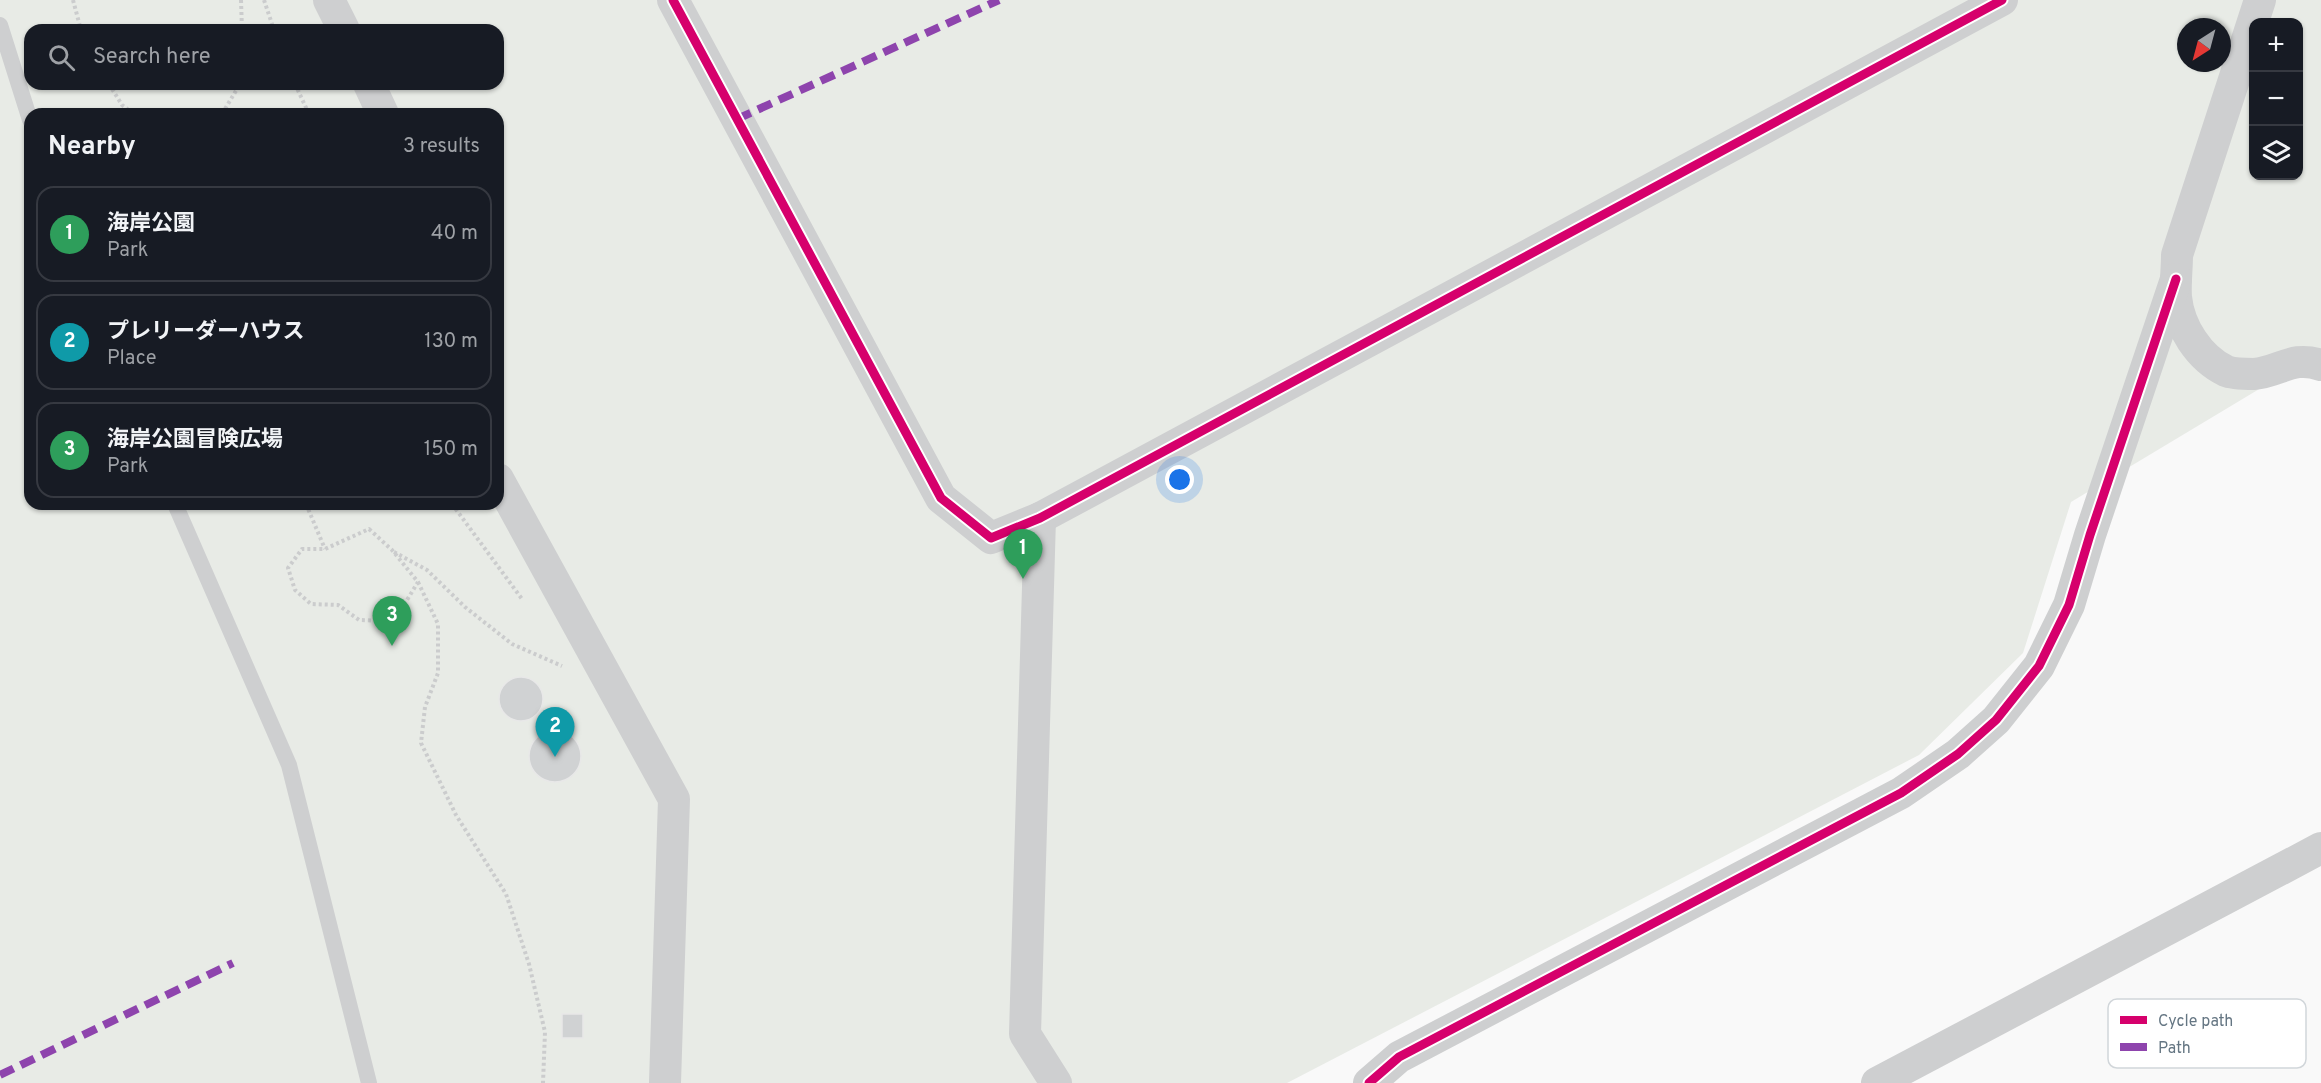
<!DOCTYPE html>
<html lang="en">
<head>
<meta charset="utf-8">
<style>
	:root { --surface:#171b24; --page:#242831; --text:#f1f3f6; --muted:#9ea1a6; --line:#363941; --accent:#d93025 }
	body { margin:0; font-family:Overpass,"Noto Sans JP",sans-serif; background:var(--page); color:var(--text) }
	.controls { position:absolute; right:18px; top:18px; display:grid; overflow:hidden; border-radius:12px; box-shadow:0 2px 4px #0004 }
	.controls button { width:54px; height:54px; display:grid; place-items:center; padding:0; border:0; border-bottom:2px solid var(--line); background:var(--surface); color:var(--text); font:30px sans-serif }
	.compass { position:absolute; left:2177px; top:18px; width:54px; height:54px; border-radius:50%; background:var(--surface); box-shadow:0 2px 4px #0004; rotate:216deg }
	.you { position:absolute; left:1180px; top:480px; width:21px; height:21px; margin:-15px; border:4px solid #fff; border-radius:50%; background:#1a73e8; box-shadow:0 0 0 9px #1a73e833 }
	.badge { display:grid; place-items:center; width:39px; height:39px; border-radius:50%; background:var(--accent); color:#fff; font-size:20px; font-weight:700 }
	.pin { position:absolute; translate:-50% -50px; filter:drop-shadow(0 2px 3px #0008) }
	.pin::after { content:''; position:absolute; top:32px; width:21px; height:18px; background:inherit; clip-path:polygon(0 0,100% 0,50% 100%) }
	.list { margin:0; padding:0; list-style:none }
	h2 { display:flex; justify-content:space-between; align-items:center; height:78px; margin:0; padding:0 24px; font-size:26px }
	h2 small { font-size:20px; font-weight:400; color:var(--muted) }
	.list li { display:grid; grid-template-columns:39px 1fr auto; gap:18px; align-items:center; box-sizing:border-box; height:96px; margin:0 12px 12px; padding:0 12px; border:2px solid var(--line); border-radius:18px }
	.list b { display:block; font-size:22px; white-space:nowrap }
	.list p { margin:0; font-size:20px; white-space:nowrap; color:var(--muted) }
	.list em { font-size:20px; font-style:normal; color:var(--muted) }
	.icon { flex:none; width:33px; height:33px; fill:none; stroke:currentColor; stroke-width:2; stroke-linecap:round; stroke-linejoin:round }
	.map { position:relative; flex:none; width:2321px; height:1083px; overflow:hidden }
	.search { position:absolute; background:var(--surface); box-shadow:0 2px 4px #0004; left:24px; top:24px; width:480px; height:66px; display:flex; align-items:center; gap:15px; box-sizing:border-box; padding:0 21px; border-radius:18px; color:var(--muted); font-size:22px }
	.panel { position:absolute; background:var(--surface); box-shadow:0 2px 4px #0004; left:24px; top:108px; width:480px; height:402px; border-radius:18px }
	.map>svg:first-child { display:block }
	.green { fill:#e8ebe6; fill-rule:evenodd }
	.building { fill:#d0d2d3; stroke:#e8e8e8; stroke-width:1.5 }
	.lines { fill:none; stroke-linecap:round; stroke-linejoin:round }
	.path { stroke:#cbcccd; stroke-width:4; stroke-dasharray:3 3; stroke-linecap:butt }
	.lane { stroke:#cecfd0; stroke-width:16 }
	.street { stroke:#cecfd0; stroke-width:32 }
	.quiet { stroke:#8e44ad; stroke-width:8; stroke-dasharray:15 8; stroke-linecap:butt }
	.cycleway-casing { stroke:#fff; stroke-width:13 }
	.cycleway { stroke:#d6006c; stroke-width:9 }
	.key { fill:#fff; stroke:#d1d6da; stroke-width:1.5 }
	.key-label { font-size:16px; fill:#657683 }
</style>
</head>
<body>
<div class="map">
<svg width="2321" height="1083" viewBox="0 0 2321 1083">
	<rect width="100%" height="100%" fill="#f9f9f9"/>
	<path class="green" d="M 0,0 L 2321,0 L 2321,352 L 2071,502 L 2023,653 L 1919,755 L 1287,1083 L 0,1083 ZM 2254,22 L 2298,22 L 2298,176 L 2254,176 ZM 2186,27 L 2222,27 L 2222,63 L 2186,63 ZM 30,30 L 498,30 L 498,84 L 30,84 ZM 30,114 L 498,114 L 498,504 L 30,504 Z"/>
	<g class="building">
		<circle cx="521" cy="699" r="22"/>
		<circle cx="555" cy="756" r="26"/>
		<rect x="562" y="1014" width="21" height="24"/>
	</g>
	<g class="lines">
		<g class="path">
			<polyline points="73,0 81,30"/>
			<polyline points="241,0 242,30"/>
			<polyline points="264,0 274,30"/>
			<polyline points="109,84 122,105 134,114"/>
			<polyline points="295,84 309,114"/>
			<polyline points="222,114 240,84"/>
			<polyline points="306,504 325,549"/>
			<polyline points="452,504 522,599"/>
			<polygon points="369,529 392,550 418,582 407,600 385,621 359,620 338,605 311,604 295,590 288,568 302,549 325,549"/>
			<polyline points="394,552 427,570 465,607 512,644 562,666"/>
			<polyline points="418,582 438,624 438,673 425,707 421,743 456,815 506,894 529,964 545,1032 543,1083"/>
		</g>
		<g class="lane">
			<polyline points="0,25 30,120"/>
			<polyline points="175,504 289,765 369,1083"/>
		</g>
		<g class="street">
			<polyline points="329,0 344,30"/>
			<polyline points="673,0 941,498 991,538 1040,518 2002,0"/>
			<path d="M 2260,0 L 2177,255 C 2177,269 2175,284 2176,297 C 2179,327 2199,358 2226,371 C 2233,374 2246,374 2254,374 C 2280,372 2292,355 2321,365"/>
			<polyline points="369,84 383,114"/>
			<polyline points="498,479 674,799 665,1083"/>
			<polyline points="1040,518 1025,1034 1056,1083"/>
			<polyline points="1369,1083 1399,1057 1901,793 1958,754 1996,720 2039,666 2069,605 2090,535 2176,279"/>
			<polyline points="1877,1083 2321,848"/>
		</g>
		<g class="quiet">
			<polyline points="737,119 999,0"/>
			<polyline points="0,1075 233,963"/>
		</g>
		<g class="cycleway-casing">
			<g id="cycleway">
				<polyline points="673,0 941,498 991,538 1040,518 2002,0"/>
				<polyline points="1369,1083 1399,1057 1901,793 1958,754 1996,720 2039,666 2069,605 2090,535 2176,279"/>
			</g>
		</g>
		<use href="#cycleway" class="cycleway"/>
	</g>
	<rect x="2108" y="999" width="198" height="69" rx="9" class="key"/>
	<rect x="2120" y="1016" width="27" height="8" fill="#d6006c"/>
	<rect x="2120" y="1043" width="27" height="8" fill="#8e44ad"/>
	<g class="key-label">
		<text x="2158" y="1026">Cycle path</text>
		<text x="2158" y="1053">Path</text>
	</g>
</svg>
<div class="controls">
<button>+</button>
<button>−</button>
<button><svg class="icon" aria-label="layers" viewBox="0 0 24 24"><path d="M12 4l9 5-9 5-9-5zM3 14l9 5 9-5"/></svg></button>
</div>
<svg class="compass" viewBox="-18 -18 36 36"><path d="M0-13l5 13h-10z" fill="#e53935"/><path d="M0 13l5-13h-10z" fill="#9ea1a6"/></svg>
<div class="you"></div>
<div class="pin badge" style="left:1023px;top:579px;background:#2e9e5b">1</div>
<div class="pin badge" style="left:555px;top:757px;background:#0f9aa8">2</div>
<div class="pin badge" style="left:392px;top:646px;background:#2e9e5b">3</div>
<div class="search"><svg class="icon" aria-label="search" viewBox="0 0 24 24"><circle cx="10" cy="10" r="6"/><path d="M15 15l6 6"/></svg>Search here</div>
<section class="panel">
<h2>Nearby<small>3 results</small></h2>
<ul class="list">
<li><span class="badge" style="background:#2e9e5b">1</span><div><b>海岸公園</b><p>Park</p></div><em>40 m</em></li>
<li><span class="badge" style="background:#0f9aa8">2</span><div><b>プレリーダーハウス</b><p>Place</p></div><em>130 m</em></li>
<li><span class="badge" style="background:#2e9e5b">3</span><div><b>海岸公園冒険広場</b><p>Park</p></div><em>150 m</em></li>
</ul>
</section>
</div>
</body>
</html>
